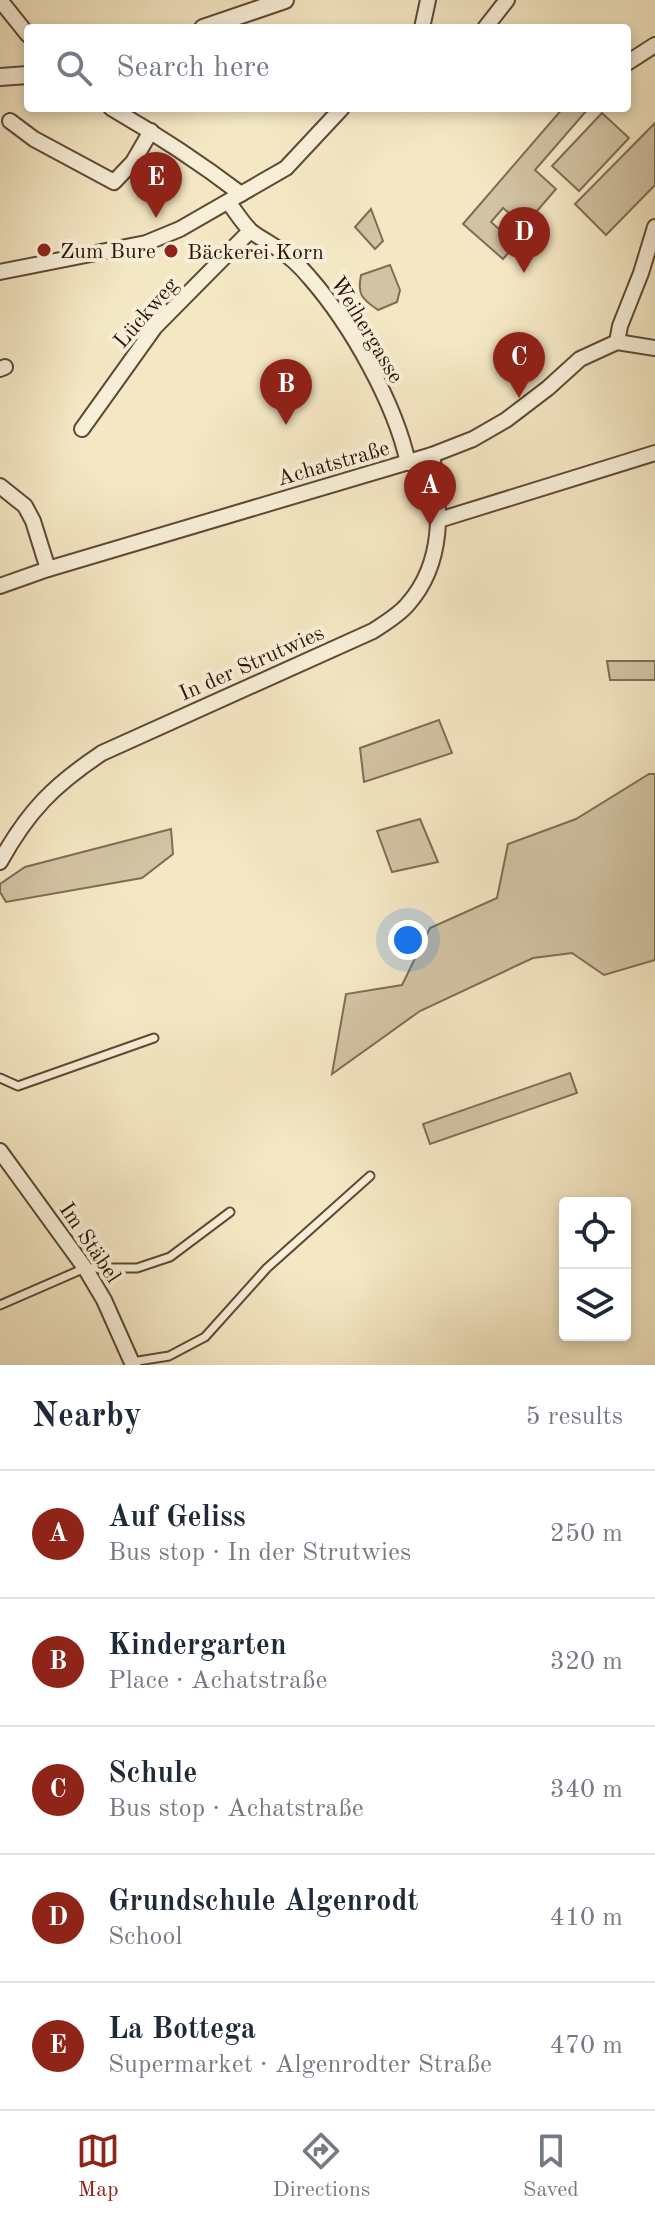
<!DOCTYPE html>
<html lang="en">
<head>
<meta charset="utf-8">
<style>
	:root { --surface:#fff; --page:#f6f6f7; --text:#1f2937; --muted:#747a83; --line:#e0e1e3; --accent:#8f2418 }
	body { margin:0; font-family:"Old Standard TT",serif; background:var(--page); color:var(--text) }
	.controls { position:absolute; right:24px; bottom:24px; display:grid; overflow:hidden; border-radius:8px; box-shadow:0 4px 12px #0003 }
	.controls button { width:72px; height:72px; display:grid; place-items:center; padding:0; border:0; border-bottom:2px solid var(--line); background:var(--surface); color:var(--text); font:40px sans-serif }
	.you { position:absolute; left:408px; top:940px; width:28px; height:28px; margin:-20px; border:6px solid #fff; border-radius:50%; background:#1a73e8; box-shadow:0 0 0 12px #1a73e833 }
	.badge { display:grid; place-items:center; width:52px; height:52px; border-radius:50%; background:var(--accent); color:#fff; font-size:26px; font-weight:700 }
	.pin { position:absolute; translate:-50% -66px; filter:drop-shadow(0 2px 4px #0008) }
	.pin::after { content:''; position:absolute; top:42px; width:28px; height:24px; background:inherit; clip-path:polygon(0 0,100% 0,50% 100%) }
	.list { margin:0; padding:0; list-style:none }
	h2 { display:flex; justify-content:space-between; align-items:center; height:104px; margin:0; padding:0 32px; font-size:34px }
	h2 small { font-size:26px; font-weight:400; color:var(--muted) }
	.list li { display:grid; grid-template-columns:52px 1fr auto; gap:24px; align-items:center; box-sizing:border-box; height:128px; padding:0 32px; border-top:2px solid var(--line) }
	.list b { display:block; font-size:30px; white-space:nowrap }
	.list p { margin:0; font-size:26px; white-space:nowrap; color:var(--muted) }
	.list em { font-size:26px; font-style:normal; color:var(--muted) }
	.icon { flex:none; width:44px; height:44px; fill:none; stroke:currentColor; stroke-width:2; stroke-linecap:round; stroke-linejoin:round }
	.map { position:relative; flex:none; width:655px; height:1365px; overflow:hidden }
	.search { position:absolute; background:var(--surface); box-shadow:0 4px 12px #0003; left:24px; right:24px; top:24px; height:88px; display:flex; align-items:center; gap:20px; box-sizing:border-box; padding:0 28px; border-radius:8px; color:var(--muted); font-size:30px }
	.sheet { height:744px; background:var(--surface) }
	nav { display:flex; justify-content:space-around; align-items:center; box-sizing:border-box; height:112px; border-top:2px solid var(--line); background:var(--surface); font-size:22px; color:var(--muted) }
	nav a { display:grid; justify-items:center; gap:4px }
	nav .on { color:var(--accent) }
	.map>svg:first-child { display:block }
	.green { fill:#d2c3a3; stroke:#806c55; stroke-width:2 }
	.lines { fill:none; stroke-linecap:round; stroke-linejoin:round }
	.service-casing { stroke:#5f4936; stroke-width:11 }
	.minor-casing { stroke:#5f4936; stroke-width:18 }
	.tertiary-casing { stroke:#5f4936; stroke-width:20 }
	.service { stroke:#f8efd8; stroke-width:7 }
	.minor { stroke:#f8efd8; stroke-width:14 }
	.tertiary { stroke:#f8efd8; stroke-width:16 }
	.poi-dot { fill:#8f2418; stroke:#f8efd8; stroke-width:3 }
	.labels { text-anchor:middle; stroke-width:8; stroke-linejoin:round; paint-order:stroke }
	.poi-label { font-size:22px; fill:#2d1407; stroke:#f8efd8; text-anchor:start }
	.street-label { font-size:22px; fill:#2d1407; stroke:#f8efd8 }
</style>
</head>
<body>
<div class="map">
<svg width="655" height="1365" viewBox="0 0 655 1365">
	<rect width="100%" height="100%" fill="#f4e7c3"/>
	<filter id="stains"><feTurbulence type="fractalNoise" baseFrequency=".0025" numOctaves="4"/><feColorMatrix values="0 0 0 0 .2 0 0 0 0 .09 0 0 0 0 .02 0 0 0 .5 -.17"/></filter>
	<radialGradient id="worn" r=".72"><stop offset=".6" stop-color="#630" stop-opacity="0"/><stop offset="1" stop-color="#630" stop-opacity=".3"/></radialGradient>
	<g class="green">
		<polygon points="563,108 588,109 535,170 556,189 524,226 503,208 491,222 516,244 503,259 463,224"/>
		<polygon points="602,113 629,138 579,191 552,166"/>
		<polygon points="655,123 655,185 606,235 575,204"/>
		<polygon points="371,209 383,241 375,249 355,227"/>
		<path d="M 390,265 L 400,290 L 397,302 L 378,310 C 362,299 357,295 361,275 Z"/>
		<polygon points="607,661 655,661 655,680 610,680"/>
		<polygon points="439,720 452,753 364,782 360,748"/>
		<polygon points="649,774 655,774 655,960 604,975 572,953 533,958 420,1011 332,1074 346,994 402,985 430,928 497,898 508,844 576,819"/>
		<polygon points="420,819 438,862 392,872 377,831"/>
		<polygon points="171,829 173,854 142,878 6,902 0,892 0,884 25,867"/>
		<polygon points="570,1073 577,1093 430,1144 423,1124"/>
	</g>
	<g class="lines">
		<g class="service-casing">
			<g id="service">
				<polyline points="0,1078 18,1086 154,1038"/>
				<polyline points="0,1305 85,1268 137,1268 170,1257 230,1212"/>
				<polyline points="132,1362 169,1356 205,1337 267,1268 370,1176"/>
			</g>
		</g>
		<g class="minor-casing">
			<g id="minor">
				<polyline points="0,0 28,35"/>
				<polyline points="422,28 428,0"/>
				<polyline points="485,28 507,0"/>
				<polyline points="627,63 655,45"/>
				<path d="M 111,108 C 156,134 199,162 241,194"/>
				<polyline points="10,121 34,139 114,182 133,162 151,131"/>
				<path d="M 229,203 C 236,212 243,224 252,232 C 260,238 270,243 278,249 C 289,256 301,267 310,278 C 351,325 395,403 408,463"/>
				<polyline points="0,272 146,243 180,229 286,168 342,108"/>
				<polyline points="617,342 620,326 641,273 655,227"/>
				<polyline points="0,369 5,367"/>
				<polyline points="82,429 155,327 250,231"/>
				<polyline points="0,486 25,506 33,521 48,569"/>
				<polyline points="439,520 655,453"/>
				<polyline points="0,586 48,569 432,455 473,439 506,420 548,388 580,359 617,342 655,348"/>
				<path d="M 0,862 C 28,811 54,785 102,753 L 373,631 C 385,623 399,615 408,604 C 445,562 441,507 432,455"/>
				<polyline points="0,1151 85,1268 104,1300 133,1365"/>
			</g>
		</g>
		<g class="tertiary-casing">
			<g id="tertiary">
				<polyline points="203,28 285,0"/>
				<polyline points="0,77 28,75"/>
			</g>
		</g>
		<use href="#service" class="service"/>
		<use href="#minor" class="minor"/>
		<use href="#tertiary" class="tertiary"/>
	</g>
	<g class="poi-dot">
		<circle cx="44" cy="250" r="8"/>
		<circle cx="171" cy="251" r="8"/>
	</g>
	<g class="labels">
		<g class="poi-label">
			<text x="60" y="258">Zum Bure</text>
			<text x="187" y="259">Bäckerei Korn</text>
		</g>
		<g class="street-label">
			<text transform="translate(145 312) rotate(-49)" y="8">Lückweg</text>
			<text transform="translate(368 329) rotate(59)" y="8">Weihergasse</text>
			<text transform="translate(333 462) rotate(-16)" y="8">Achatstraße</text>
			<text transform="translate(251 662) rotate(-24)" y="8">In der Strutwies</text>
			<text transform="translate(91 1242) rotate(56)" y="8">Im Stäbel</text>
		</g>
	</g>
	<rect width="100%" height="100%" filter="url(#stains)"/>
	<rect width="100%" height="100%" fill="url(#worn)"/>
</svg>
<div class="controls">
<button><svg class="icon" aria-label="locate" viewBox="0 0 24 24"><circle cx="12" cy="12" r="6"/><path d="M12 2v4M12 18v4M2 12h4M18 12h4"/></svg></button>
<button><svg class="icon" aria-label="layers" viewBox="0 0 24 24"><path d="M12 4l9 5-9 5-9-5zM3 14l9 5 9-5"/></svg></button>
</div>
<div class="you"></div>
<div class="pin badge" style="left:430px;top:526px">A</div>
<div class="pin badge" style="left:286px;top:425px">B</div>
<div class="pin badge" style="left:519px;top:398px">C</div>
<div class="pin badge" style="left:524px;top:273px">D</div>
<div class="pin badge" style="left:156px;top:218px">E</div>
<div class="search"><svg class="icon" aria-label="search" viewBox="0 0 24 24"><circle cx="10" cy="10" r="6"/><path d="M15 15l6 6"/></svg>Search here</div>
</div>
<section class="sheet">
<h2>Nearby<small>5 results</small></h2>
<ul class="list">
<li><span class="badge">A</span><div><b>Auf Geliss</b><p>Bus stop · In der Strutwies</p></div><em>250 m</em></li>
<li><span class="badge">B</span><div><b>Kindergarten</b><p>Place · Achatstraße</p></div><em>320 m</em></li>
<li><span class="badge">C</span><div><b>Schule</b><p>Bus stop · Achatstraße</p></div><em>340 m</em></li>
<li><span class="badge">D</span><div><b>Grundschule Algenrodt</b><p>School</p></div><em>410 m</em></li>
<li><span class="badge">E</span><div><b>La Bottega</b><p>Supermarket · Algenrodter Straße</p></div><em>470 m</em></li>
</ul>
</section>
<nav>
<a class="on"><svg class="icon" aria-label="map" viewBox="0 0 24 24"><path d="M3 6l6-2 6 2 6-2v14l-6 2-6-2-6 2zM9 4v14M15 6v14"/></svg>Map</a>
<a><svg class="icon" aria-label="directions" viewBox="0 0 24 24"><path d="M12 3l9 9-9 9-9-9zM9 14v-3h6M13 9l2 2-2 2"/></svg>Directions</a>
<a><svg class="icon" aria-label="saved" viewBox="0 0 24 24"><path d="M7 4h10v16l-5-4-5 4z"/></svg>Saved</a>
</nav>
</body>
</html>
